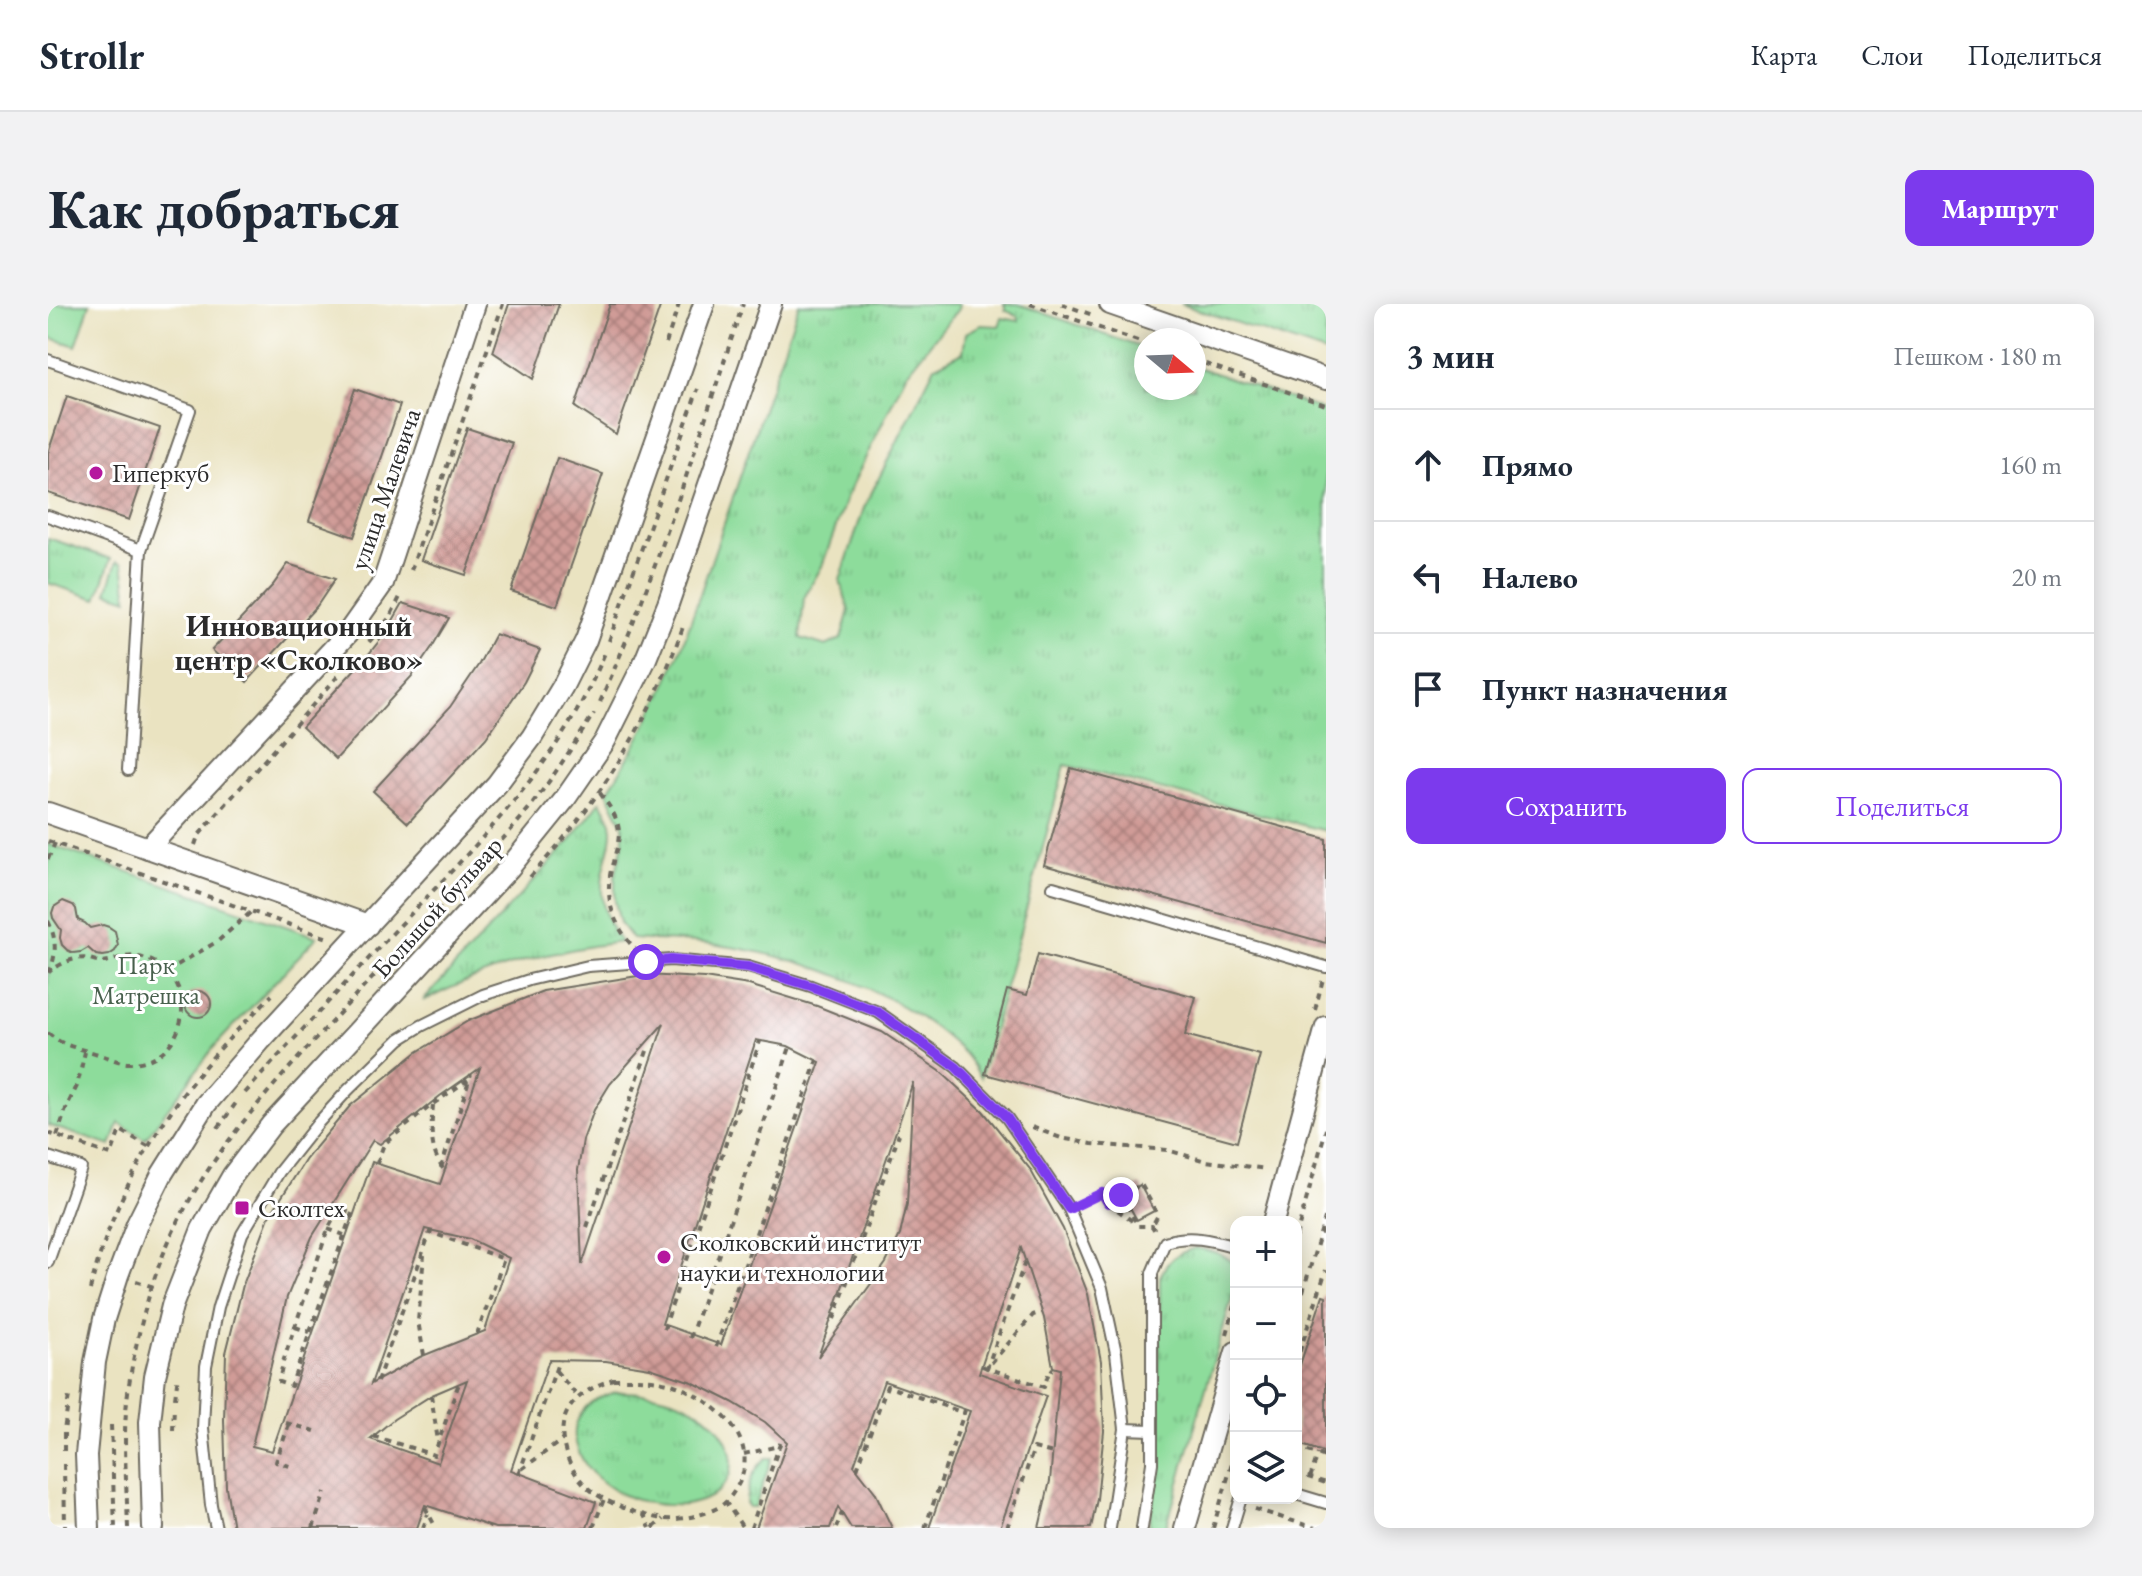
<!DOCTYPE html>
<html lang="ru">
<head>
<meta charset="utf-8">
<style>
	:root { --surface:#fff; --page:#f2f2f3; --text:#1f2937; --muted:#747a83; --line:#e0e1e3; --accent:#7c3aed }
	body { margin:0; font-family:"EB Garamond",serif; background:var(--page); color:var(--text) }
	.controls { position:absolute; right:24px; bottom:24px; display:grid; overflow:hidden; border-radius:16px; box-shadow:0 4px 20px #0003 }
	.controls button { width:72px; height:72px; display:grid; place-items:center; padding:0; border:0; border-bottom:2px solid var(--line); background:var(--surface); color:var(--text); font:40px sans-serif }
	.compass { position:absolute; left:1086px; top:24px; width:72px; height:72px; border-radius:50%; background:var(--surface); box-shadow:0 4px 20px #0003; rotate:109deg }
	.stop { position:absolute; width:24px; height:24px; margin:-18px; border:6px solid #7c3aed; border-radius:50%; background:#fff }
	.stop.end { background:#7c3aed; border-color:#fff; box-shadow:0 2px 8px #0008 }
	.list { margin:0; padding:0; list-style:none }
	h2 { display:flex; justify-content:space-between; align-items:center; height:104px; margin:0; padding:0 32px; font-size:34px }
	h2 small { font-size:26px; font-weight:400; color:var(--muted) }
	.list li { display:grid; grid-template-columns:52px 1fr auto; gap:24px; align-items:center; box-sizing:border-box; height:112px; padding:0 32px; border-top:2px solid var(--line) }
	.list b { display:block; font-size:30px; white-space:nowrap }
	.list em { font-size:26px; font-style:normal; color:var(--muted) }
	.actions { display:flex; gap:16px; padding:24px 32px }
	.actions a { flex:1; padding:18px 0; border:2px solid var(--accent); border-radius:16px; text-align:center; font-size:28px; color:var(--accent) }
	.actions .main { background:var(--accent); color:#fff }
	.icon { flex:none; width:44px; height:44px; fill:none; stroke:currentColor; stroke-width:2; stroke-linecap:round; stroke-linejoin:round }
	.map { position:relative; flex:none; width:1278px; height:1224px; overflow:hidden; border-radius:16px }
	header { display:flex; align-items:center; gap:48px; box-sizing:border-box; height:112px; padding:0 40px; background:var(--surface); border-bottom:2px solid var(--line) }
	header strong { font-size:38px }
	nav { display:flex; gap:44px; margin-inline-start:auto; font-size:28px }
	.intro { display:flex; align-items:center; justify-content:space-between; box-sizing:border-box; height:192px; padding:0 48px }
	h1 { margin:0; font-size:56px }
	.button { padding:20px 36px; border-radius:16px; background:var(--accent); color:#fff; font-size:28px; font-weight:700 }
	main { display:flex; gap:48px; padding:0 48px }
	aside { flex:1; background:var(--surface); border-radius:16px; box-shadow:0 4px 20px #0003 }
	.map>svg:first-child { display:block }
	.grass { fill:url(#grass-tufts); stroke:#5c8463; stroke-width:2 }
	.park { fill:#8ddc9b; stroke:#5c8463; stroke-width:2 }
	.building { fill:url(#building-cross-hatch); fill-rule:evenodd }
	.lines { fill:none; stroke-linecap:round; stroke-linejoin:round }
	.lane-casing { stroke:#6e6b60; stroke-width:14 }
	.street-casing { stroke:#6e6b60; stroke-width:24 }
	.path { stroke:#6e6b60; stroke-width:4; stroke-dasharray:6 6; stroke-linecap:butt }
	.lane { stroke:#fff; stroke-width:10 }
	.street { stroke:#fff; stroke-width:20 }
	.route { stroke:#7c3aed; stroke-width:10 }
	.poi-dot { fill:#b5179e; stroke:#fff; stroke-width:3 }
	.labels { text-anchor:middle; stroke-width:6; stroke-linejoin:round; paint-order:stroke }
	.poi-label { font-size:26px; fill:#2b2b2b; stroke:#fff; text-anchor:start }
	.street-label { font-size:26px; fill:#2b2b2b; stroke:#fff }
	.park-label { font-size:26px; fill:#48604d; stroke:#fff }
	.quarter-label { font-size:30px; font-weight:bold; fill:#2b2b2b; stroke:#fff }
</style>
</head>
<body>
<header>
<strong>Strollr</strong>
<nav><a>Карта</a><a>Слои</a><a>Поделиться</a></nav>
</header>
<div class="intro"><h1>Как добраться</h1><a class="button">Маршрут</a></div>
<main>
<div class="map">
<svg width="1278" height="1224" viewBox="0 0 1278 1224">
	<defs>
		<pattern id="grass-tufts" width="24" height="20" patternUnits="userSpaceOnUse" patternTransform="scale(2)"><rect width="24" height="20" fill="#8ddc9b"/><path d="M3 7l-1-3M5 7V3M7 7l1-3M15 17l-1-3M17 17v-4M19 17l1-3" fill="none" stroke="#7abd86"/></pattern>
		<pattern id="building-cross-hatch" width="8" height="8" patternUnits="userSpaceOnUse" patternTransform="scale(2)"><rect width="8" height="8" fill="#d09b97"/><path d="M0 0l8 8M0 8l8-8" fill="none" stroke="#a97f7b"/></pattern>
	</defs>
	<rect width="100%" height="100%" fill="#fff"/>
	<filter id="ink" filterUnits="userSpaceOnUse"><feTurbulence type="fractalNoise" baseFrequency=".0125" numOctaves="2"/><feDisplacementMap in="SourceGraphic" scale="16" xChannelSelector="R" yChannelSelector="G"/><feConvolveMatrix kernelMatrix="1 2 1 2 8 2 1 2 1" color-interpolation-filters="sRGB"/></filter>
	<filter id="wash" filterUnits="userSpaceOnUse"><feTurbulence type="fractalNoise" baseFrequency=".006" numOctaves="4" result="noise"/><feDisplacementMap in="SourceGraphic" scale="32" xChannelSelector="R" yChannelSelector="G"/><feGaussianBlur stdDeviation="1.8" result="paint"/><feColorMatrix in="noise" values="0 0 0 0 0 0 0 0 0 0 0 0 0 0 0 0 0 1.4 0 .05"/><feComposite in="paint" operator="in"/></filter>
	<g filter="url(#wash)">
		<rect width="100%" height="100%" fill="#eae3c1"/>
		<g class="grass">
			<path d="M 751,0 L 911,0 L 910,5 L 858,70 L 799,192 L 774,262 L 756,294 L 752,334 L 778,342 L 793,335 L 801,306 L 792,276 L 816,204 L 887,62 L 915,48 L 918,29 L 933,21 L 951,22 L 954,14 L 971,17 L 971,13 L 957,6 L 957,1 L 955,0 L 970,0 L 1098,45 L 1098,84 L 1146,84 L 1146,62 L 1278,107 L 1278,527 L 1017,461 L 933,773 C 927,765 922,755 915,748 C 853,687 755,653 670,641 C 642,636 613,637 584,635 L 572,619 L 567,598 L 567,573 L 575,539 L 575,521 L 559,488 C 590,441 614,392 635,340 Z"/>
			<polygon points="1133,0 1278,0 1278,49"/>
			<polygon points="0,234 63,255 49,295 0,279"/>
			<polygon points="69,257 75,259 80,295 59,288"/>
			<path d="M 552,498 C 574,525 560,542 555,571 C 551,596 558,619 573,638 C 498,647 442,664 375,697 L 521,538 Z"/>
			<path d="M 1148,944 C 1160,946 1185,951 1188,965 C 1189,969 1188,974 1188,979 L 1118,1224 L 1101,1224 L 1110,1162 L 1112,973 C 1120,955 1128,949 1148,944 Z"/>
			<path d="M 568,1088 C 596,1088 620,1090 645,1104 C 677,1121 703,1165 665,1191 C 659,1196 649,1198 642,1200 C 634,1202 626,1201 618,1201 C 580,1199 538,1178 528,1139 C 524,1125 530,1111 540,1101 C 547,1094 559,1091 568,1088 Z"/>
			<path d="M 718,1154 L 724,1154 L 707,1203 L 701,1203 L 698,1199 C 699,1182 705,1166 718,1154 Z"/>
		</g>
		<g class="park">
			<polygon points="0,0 42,0 28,42 0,33"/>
			<polygon points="0,540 269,633 166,743 97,835 71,819 63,842 0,821"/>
		</g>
		<g id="blocks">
			<g class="building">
				<polygon points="461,0 511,0 485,75 445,48"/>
				<polygon points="562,0 613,0 568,130 527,103"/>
				<polygon points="307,85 352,101 306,233 261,217"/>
				<polygon points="19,92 112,124 81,216 0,189 0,149"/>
				<polygon points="419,124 464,139 418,271 373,256"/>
				<polygon points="509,154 555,170 509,302 463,287"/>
				<polygon points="240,260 287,275 269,302 199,378 164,346 225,281"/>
				<polygon points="355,299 401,314 384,343 364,372 288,455 254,423 320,351 339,327"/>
				<polygon points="447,330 492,346 476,378 438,434 360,519 325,487 402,403 431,360"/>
				<polygon points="1023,464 1278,535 1278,639 996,561"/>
				<polygon points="15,597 25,601 28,605 30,616 37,619 42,624 55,621 61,623 67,627 70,641 67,647 61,651 55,652 48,651 40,644 33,648 25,649 19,646 14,641 12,634 13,626 5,614 4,609 6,603"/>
				<polygon points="990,650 1148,693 1137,731 1212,751 1189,838 937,770 959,686 979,691"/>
				<path d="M 596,671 L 656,674 L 701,681 L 769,702 L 834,728 L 892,767 L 935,807 L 982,865 L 1015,925 L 1040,990 L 1053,1057 L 1056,1127 L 1049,1195 L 1043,1224 L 991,1224 L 1002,1177 L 1012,1065 L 1005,1063 L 996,1014 L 973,944 L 931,1069 L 998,1092 L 952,1224 L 881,1224 L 922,1107 L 836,1077 L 806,1161 L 827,1188 L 844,1224 L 803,1224 L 790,1203 L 782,1224 L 708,1224 L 739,1138 L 717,1118 L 684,1098 L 644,1078 L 602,1064 L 558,1057 L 501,1056 L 463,1166 L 548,1198 L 539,1224 L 447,1224 L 377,1201 L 369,1224 L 185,1224 L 178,1183 L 176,1116 L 178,1049 L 195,981 L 221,913 L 258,855 L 302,802 L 369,748 L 420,717 L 495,687 ZM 616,719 L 534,961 L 530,866 L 535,836 L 546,806 L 562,780 ZM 708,736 L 740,742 L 772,758 L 673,1041 L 614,1020 ZM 432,764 L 392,880 L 324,858 L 224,1147 L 204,1142 L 239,993 L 264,933 L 325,836 L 332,840 L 392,792 ZM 865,778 L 859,900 L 852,931 L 838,959 L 770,1053 ZM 377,925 L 422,935 L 461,954 L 437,1027 L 372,1053 L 323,1080 ZM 419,1076 L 390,1159 L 322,1135 L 346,1115 L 384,1091 Z"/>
				<circle cx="150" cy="700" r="13"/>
				<polygon points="1092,881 1106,907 1089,916 1075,891"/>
				<polygon points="1275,991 1278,992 1278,1149 1248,1139 1248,1073"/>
			</g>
		</g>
	</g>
	<g filter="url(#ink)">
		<use href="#blocks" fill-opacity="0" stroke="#6e6b60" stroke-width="2"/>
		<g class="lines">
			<g class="lane-casing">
				<g id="lane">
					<polyline points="0,56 142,106 93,246 0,212"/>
					<polyline points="80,466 93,246"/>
					<polyline points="1005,583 1278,663"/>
					<polyline points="0,853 33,864 0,958"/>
					<polyline points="1077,1125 1104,1126"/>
					<polyline points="1248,1190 1278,1199"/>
					<polyline points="168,1224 163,1201 155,1124 158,1062 170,1003 194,930 231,868 270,819 300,786 352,735 373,722 435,691 481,676 540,662 623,656 700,663 763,682 830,708 908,763 959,814 1021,905 1054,984 1068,1049 1077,1125 1062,1224"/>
					<path d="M 1094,1224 L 1104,1159 L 1104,969 L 1117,938 C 1142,930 1163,936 1188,943"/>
					<polyline points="1184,1224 1193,1194"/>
				</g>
			</g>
			<g class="street-casing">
				<g id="street">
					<polyline points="1062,0 1278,75"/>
					<polyline points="0,509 320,621"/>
					<polyline points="100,544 299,330 335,279 427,0"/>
					<polyline points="1225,918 1278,723"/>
					<polyline points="41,1224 38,1151 47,1058 56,1015 70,971 89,920 114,870 158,800 213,736 449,480 484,433 515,382 538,336 656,0"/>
					<polyline points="105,1224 102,1118 107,1072 124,1002 154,925 185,871 223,821 462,563 517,495 557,437 597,357 620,300 723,0"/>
					<polyline points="1137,1224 1188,1048"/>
				</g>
			</g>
			<g class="path">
				<polyline points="982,0 1098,40"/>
				<polyline points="1014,0 1045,11"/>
				<polyline points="618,39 631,0"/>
				<polyline points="1146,56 1278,101"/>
				<polyline points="363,266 455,0"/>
				<polyline points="561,337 650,85"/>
				<polyline points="321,338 342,313 352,293"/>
				<path d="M 552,398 C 609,271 651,132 695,0"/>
				<path d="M 552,489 C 559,499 567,509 570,521 C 573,534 568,546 565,558 C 555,593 564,619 587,645"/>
				<polyline points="0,537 280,634"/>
				<polyline points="147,541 150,532 291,371"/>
				<polyline points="0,555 7,539"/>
				<path d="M 482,573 C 552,497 602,418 636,320"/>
				<path d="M 0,617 C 9,634 9,654 0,670"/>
				<polyline points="119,667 170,637 204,607"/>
				<polyline points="1267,706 1275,675"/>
				<path d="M 0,729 C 15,743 32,744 50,750 C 61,753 68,758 80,759 C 145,760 155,664 90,653 C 76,650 67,657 54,658 C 51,658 45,656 42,655 C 27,652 14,659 2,667"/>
				<path d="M 197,789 C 250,730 304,672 359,614 C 436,533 517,452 558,346"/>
				<path d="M 385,801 C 383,824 381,848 397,867"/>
				<polyline points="984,823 1013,834 1044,840 1119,846 1158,857 1218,865"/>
				<polyline points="170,824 188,799"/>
				<polyline points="0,829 63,851 72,826 100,842"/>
				<polyline points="9,832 19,802 29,782 37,748"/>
				<polyline points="329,859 336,840 385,800 421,775"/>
				<polyline points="393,864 423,770"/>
				<polyline points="1074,892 1093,880 1110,911 1104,922"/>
				<polyline points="1034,899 1054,889 1060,899 1074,892 1090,922 1104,922 1107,927"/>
				<polyline points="1060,899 1087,919"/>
				<polyline points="304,909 243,1082 231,1078 235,1058 280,925 291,905 306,910"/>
				<polyline points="539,923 600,744"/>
				<polyline points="280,925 296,931"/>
				<polyline points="1248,933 1278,825"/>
				<polyline points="977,958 939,1064 996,1083 1002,1065 1005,1066"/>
				<polyline points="88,977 106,983"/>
				<path d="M 42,986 C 61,908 99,835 149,772 C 172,743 198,717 224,691"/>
				<polyline points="1248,1011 1278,910"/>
				<polyline points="786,1015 851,830"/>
				<polyline points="247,1023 262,1028"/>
				<polyline points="616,1025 712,737"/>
				<polyline points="1179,1030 1188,998"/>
				<polyline points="642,1034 742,743"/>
				<polyline points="668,1043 769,756"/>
				<polyline points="376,1051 370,1017 376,951"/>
				<polyline points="1248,1059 1278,966"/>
				<polyline points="934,1062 939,1064 985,1011 994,1008"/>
				<polyline points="508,1067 530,1093"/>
				<path d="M 565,1075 C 586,1075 606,1074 626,1081 C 663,1094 710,1131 693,1175 C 687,1187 679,1201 665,1206 C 650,1212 634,1216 617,1215 C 595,1213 554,1198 539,1183 C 528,1172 521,1161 517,1146 C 506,1107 531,1087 565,1075 Z"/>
				<polyline points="329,1078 382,928 456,955 429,1030"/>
				<polyline points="383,1091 390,1137"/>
				<polyline points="127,1094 130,1071"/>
				<polyline points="238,1119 267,1127"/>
				<polyline points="241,1120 228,1158 242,1162"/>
				<polyline points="63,1121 67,1224"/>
				<polyline points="125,1126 126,1103"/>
				<polyline points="325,1132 386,1151 411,1079"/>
				<polyline points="1248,1143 1278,1153"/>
				<polyline points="16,1147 16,1127 21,1092"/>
				<polyline points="696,1150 731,1142"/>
				<polyline points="16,1160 17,1224"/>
				<polyline points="474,1165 514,1136"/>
				<polyline points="809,1165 839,1082 916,1109 917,1106"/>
				<polyline points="1248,1169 1278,1179"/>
				<polyline points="471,1170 511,1056"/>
				<polyline points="1262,1174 1270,1150"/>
				<polyline points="677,1197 695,1224"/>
				<polyline points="377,1203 388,1224"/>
				<polyline points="1207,1205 1267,1224"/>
				<polyline points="595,1209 602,1224"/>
				<path d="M 80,1224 C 79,1194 77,1164 77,1133 C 77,1084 89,1032 103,985 C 135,880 203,805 276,726 C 337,659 401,595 462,527 C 494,491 520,450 546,409"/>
				<polyline points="265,1224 277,1188"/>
				<polyline points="375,1224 380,1210"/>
				<polyline points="440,1224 441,1222"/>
				<polyline points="545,1224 556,1195"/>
				<polyline points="605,1224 615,1215"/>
				<polyline points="703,1224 734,1134"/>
				<polyline points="788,1224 794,1209"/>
				<polyline points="877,1224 916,1109"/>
				<polyline points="959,1224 986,1144 1005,1149"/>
				<polyline points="1165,1224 1188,1146"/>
			</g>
			<use href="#lane" class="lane"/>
			<use href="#street" class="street"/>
		</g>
	</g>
	<g class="lines" filter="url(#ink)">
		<polyline class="route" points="598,658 623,656 700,663 763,682 830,708 908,763 959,814 1021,905 1054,889 1060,899 1073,891"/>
	</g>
	<g class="poi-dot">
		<circle cx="48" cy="169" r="8"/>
		<rect x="186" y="896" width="16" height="16" rx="4"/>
		<circle cx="616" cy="953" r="8"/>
	</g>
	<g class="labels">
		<g class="poi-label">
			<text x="64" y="178">Гиперкуб</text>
			<text x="210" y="913">Сколтех</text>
			<text x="632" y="947">Сколковский институт<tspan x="632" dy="30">науки и технологии</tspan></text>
		</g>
		<g class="street-label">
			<text transform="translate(337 185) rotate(-71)" y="9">улица Малевича</text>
			<text transform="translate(389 603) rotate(-48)" y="9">Большой бульвар</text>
		</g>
		<g class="park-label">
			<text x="98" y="670">Парк<tspan x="98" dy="30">Матрешка</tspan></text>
		</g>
		<g class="quarter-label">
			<text x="251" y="332">Инновационный<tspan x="251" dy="34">центр «Сколково»</tspan></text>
		</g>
	</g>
</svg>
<div class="controls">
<button>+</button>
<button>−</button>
<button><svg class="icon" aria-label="locate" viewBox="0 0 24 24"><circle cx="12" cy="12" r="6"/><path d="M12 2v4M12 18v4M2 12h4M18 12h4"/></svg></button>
<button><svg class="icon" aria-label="layers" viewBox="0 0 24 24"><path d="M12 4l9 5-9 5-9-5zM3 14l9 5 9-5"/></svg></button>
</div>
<svg class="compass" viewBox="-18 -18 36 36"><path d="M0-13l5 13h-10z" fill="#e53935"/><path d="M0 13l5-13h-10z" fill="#747a83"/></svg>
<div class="stop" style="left:598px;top:658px"></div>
<div class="stop end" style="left:1073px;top:891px"></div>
</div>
<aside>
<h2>3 мин<small>Пешком · 180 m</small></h2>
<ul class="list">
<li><svg class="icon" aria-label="ahead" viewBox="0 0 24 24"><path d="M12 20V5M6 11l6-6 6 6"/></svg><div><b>Прямо</b></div><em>160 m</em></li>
<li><svg class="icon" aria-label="left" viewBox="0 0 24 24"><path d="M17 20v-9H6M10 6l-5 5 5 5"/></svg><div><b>Налево</b></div><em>20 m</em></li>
<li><svg class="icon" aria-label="arrive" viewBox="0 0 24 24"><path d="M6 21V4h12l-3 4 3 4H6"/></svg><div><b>Пункт назначения</b></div></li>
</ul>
<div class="actions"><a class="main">Сохранить</a><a>Поделиться</a></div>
</aside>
</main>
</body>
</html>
